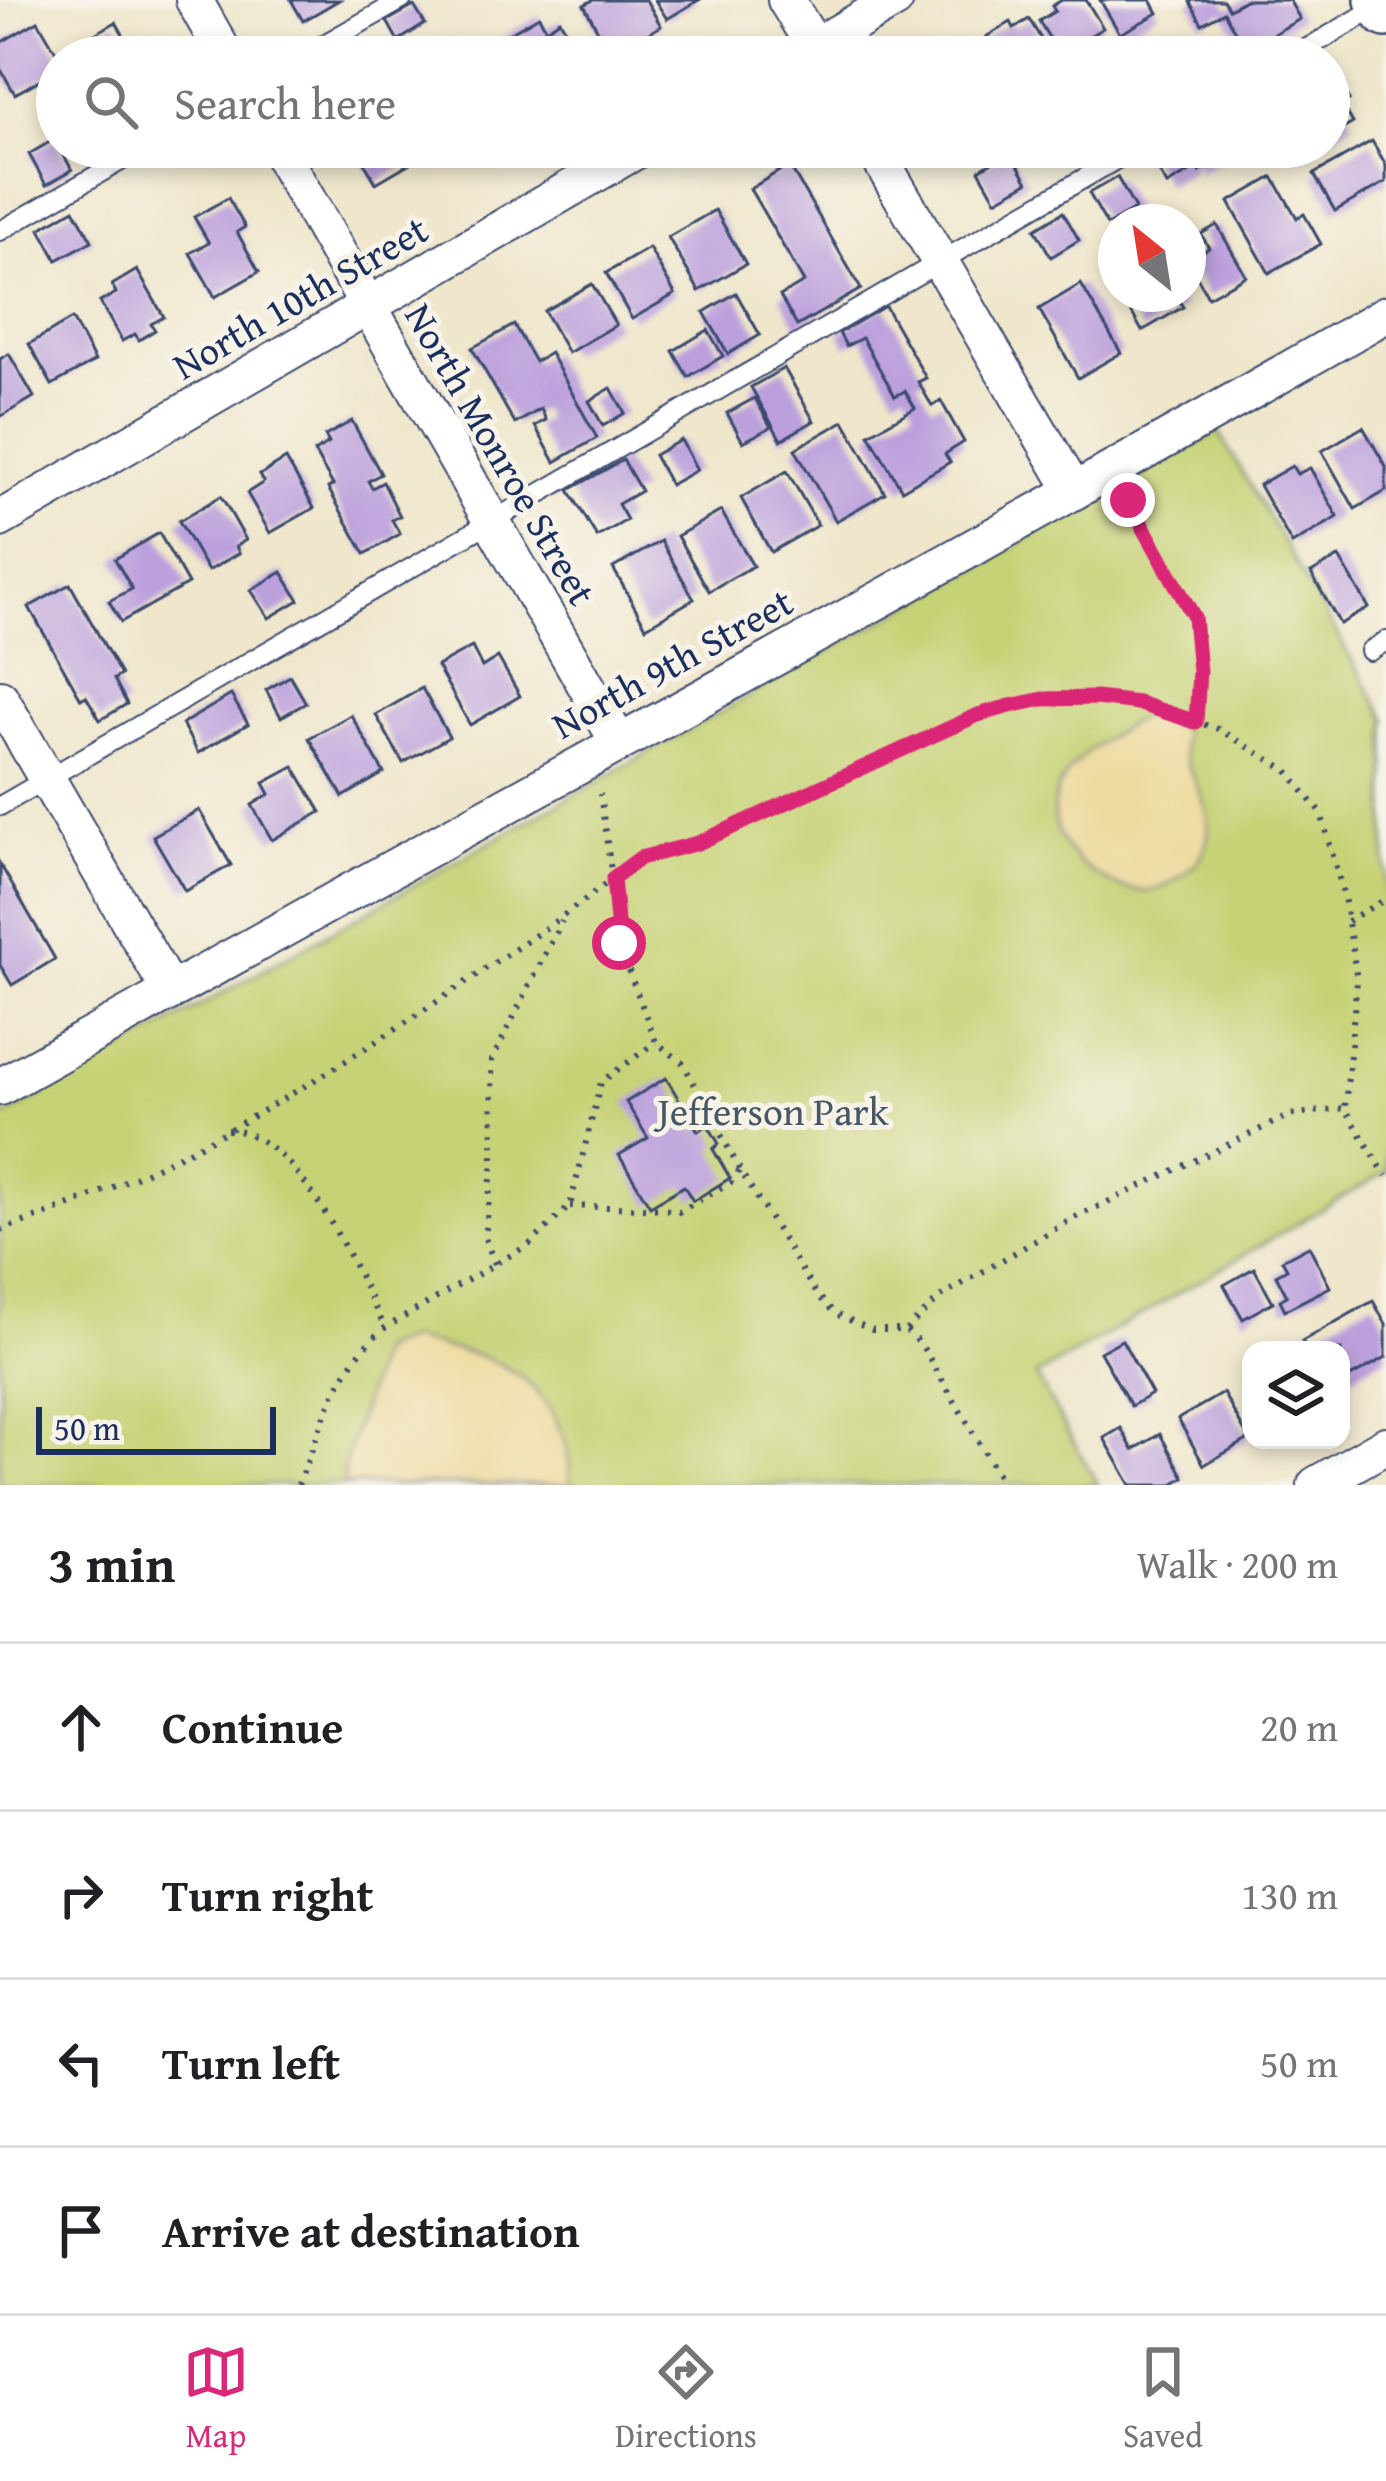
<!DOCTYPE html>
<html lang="en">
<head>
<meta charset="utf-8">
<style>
	:root { --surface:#fff; --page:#f6f6f6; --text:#202124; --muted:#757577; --line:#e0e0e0; --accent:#db2777 }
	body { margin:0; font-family:"Gentium Book Plus",serif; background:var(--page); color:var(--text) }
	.controls { position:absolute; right:36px; bottom:36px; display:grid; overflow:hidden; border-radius:24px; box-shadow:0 6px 18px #0003 }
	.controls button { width:108px; height:108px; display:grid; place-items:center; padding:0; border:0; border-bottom:3px solid var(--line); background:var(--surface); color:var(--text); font:60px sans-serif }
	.compass { position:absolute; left:1098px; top:204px; width:108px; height:108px; border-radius:50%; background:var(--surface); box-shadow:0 6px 18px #0003; rotate:330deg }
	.scale { position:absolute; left:36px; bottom:30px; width:240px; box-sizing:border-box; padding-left:12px; border:6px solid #1b2f5e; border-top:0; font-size:33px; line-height:42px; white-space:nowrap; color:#1b2f5e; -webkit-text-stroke:9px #f7f3e8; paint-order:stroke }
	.stop { position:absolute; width:36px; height:36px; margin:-27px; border:9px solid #db2777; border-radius:50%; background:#fff }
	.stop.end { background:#db2777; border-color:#fff; box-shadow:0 3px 12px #0008 }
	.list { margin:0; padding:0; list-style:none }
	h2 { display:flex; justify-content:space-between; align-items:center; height:156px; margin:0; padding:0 48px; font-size:51px }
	h2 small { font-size:39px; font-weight:400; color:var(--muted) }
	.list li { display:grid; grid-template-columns:78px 1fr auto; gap:36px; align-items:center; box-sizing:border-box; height:168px; padding:0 48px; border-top:3px solid var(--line) }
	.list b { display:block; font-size:45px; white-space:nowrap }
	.list em { font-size:39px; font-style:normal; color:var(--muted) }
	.icon { flex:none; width:66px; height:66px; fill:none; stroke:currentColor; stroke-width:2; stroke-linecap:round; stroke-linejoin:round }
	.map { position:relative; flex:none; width:1386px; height:1485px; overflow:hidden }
	.search { position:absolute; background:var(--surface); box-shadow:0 6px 18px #0003; left:36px; right:36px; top:36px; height:132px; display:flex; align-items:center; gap:30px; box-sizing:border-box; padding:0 42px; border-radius:66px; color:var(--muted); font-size:45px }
	.sheet { height:828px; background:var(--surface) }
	nav { display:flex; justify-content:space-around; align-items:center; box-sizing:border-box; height:168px; border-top:3px solid var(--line); background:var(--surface); font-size:33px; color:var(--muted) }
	nav a { display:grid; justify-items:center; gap:6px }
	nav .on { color:var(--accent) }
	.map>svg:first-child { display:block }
	.green { fill:#c6d274; stroke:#708069; stroke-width:3 }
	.sand { fill:#eeda9e; stroke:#84847e; stroke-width:3 }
	.building { fill:#bca0dd }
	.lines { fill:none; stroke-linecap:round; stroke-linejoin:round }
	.service-casing { stroke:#3b4a6e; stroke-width:22 }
	.minor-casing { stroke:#3b4a6e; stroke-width:40 }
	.tertiary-casing { stroke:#3b4a6e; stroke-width:50 }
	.path { stroke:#3b4a6e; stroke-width:6; stroke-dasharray:3 9; stroke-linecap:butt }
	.service { stroke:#fff; stroke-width:18 }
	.minor { stroke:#fff; stroke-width:36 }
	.tertiary { stroke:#fff; stroke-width:45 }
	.route { stroke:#db2777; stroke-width:15 }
	.labels { text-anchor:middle; stroke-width:10; stroke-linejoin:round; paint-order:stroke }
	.street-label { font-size:39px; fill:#1b2f5e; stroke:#f7f3e8 }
	.park-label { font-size:39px; fill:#465864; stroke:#f7f3e8 }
</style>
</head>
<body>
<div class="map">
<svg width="1386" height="1485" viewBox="0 0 1386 1485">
	<rect width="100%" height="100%" fill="#f7f3e8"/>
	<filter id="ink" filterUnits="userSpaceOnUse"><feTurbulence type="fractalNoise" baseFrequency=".00833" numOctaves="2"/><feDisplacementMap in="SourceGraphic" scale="24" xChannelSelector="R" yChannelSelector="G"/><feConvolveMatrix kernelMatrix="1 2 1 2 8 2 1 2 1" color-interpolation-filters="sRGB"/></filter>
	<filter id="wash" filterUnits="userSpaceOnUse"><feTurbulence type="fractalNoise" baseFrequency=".004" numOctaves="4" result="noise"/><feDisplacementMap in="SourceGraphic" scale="48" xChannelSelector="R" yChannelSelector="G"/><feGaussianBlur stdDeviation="2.7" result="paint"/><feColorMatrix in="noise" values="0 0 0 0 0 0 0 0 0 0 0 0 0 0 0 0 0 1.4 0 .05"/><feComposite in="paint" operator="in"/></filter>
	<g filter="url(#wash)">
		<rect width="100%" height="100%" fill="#efe6cb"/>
		<polygon class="green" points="1218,431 1386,718 1386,1172 1036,1376 1098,1485 0,1485 0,1119"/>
		<g class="sand">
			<path d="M 1145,714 L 1182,729 C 1184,738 1181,747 1184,756 C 1193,782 1212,806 1208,835 C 1206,852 1199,863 1185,873 C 1173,882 1160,891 1144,891 C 1097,890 1033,837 1060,785 C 1076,753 1116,732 1145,714 Z"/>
			<path d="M 409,1339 C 435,1346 465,1350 490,1360 C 542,1380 572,1432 570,1485 L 345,1485 L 343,1469 L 380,1350 Z"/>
		</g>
		<g id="blocks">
			<g class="building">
				<polygon points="291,0 339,0 303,21"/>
				<polygon points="593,0 646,0 661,26 644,36 648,42 626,54 622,48 611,55 584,5"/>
				<polygon points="655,0 699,0 667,19"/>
				<polygon points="1062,0 1086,0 1103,28 1059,54 1039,21 1055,11 1052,6"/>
				<polygon points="1100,0 1151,0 1158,13 1120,34"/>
				<polygon points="1193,0 1223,0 1229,9 1245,0 1289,0 1300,19 1245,50 1224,12 1202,24 1190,2"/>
				<polygon points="414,6 425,24 398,41 387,21"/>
				<polygon points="539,16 546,29 560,20 582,57 491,57 485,47"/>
				<polygon points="1029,19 1052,57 981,57 977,50 990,42 986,37 1011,22 1014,28"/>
				<polygon points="38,21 59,57 57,70 15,94 0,68 0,43"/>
				<polygon points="116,22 136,57 73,57 68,49"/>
				<polygon points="1329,81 1332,86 1339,82 1349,100 1342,104 1353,123 1329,137"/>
				<polygon points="55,139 72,170 46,185 29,154"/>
				<polygon points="1372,141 1386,165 1386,182 1335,211 1314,174"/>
				<polygon points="355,147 417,147 422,156 376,183"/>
				<polygon points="1170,147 1182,147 1195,169 1167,185 1151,158"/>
				<polygon points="1186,147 1244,147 1200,172"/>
				<polygon points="1010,151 1028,182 996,200 979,170"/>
				<polygon points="789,165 861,289 797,326 780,296 804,282 750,189"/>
				<polygon points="1117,177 1135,209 1107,225 1089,193"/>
				<polygon points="1273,177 1297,218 1304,214 1321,244 1269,273 1229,202"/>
				<polygon points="228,198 245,227 237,232 259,272 215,297 190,253 209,243 194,217"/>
				<polygon points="74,209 92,241 57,260 40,229"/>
				<polygon points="715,210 746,264 699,291 668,237"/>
				<polygon points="1063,212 1079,240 1051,257 1035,229"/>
				<polygon points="1217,225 1246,276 1208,297 1188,260 1209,248 1201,234"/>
				<polygon points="649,248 675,294 632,319 606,273"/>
				<polygon points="137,270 164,317 151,324 155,330 139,340 135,334 122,341 100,302 116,293 112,285"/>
				<polygon points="592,284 616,325 568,353 544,311"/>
				<polygon points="1081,284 1121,353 1078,378 1039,309"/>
				<polygon points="736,293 760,335 728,354 704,312"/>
				<polygon points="1121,294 1175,294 1183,307 1142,331"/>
				<polygon points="885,306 926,378 918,382 932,406 941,401 964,442 945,454 950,462 902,490 869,434 915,408 905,391 895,396 862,338 846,346 839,333"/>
				<polygon points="72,319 95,361 52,385 29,344"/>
				<polygon points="514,325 535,362 550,353 597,438 555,462 535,426 546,420 541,409 515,424 472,348"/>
				<polygon points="708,330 723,356 688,377 673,351"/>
				<polygon points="9,354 34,397 0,417 0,359"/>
				<polygon points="784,368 814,421 781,440 751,387"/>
				<polygon points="611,388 625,413 603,426 589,401"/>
				<polygon points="755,398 771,427 743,442 727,413"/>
				<polygon points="352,421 381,474 368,481 372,488 383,482 400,516 392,520 400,534 365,554 328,488 333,485 314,452 329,443 325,436"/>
				<polygon points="844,421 885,493 836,521 795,449"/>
				<polygon points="1363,427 1386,467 1386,491 1355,509 1322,451"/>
				<polygon points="681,440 697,470 670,485 654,455"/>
				<polygon points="286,459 314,508 270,533 247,493 264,482 260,475"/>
				<polygon points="623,460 641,491 618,504 627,520 597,537 569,490"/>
				<polygon points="1292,466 1297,474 1310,468 1338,517 1292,544 1259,485"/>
				<polygon points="787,471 818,525 771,552 741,498"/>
				<polygon points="221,496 246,540 236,546 239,553 208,571 179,521"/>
				<polygon points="721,511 753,566 709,591 677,536"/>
				<polygon points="159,533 188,584 121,622 109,601 132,589 115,559"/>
				<polygon points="661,541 694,599 646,627 613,568"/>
				<polygon points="1339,557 1369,608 1340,624 1311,573"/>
				<polygon points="282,572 299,600 269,618 251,590"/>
				<polygon points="70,584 121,675 114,679 127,704 100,720 86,696 81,699 29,607"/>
				<polygon points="472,647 482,667 498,657 520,696 470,725 437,666"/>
				<polygon points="290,676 306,703 281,717 266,690"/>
				<polygon points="422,688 449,737 403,763 376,715"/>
				<polygon points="231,695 248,724 198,753 182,724"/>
				<polygon points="351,715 384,773 343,797 309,738"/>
				<polygon points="294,767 321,812 272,840 252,805 270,794 264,783"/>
				<polygon points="199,810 231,865 185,891 153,836"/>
				<polygon points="0,864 55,959 12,985 0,965"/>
				<polygon points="666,1078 698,1131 708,1125 719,1144 713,1149 730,1178 693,1201 684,1186 650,1206 619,1155 648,1138 626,1102"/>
				<polygon points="1309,1246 1330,1287 1285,1310 1280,1300 1287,1296 1276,1275 1287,1269 1282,1260"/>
				<polygon points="1254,1268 1273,1302 1243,1319 1224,1285"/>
				<polygon points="1373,1301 1386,1324 1386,1357 1341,1382 1341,1350 1308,1350 1302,1341"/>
				<polygon points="1122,1340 1152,1394 1131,1406 1100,1352"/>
				<polygon points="1223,1393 1249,1439 1204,1465 1178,1419"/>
				<polygon points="1121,1428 1133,1450 1160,1434 1184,1477 1171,1485 1131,1485 1104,1438"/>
			</g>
		</g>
	</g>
	<g filter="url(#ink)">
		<use href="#blocks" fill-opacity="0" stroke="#3b4a6e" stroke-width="3"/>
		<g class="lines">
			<g class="service-casing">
				<g id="service">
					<polyline points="301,57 402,0"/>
					<polyline points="1292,57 1381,5"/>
					<polyline points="0,231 145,147"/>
					<polyline points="1370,651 1386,641"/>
					<polyline points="0,806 1138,147"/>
				</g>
			</g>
			<g class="minor-casing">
				<g id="minor">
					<polyline points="194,0 226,57"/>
					<polyline points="786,0 821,57"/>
					<polyline points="797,57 895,0"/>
					<polyline points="277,147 618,741"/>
					<polyline points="873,147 1074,491"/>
					<polyline points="0,519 642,147"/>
					<polyline points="0,698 170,991"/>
					<path d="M 0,1087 C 461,827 928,578 1386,314"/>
					<polyline points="1316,1485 1386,1445"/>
				</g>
			</g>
			<g class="tertiary-casing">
				<polyline id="tertiary" points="1378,0 1386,14"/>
			</g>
			<g class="path">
				<polyline points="1128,500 1194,617 1199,671 1195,722"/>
				<polyline points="1347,921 1386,899"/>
				<path d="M 227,1130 C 300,1131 355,1272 385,1327"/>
				<path d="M 570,1206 C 589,1207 670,1207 679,1212 L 731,1182 L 740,1170"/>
				<path d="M 0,1230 C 175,1174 334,1072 485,969 C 529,940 572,911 612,878 L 600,794"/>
				<polyline points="495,1264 485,1238 493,1160 492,1060 562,921"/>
				<polyline points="906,1330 943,1295 1072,1219 1290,1115 1345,1108 1386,1176"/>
				<path d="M 298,1485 C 321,1430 336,1366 385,1328 L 530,1244 L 570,1206 L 601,1082 L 656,1042"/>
				<polyline points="1004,1485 922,1346 906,1330 872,1330 834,1313 815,1292 740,1170 683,1063 656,1042 618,943 612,878 640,858 698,843 978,715 1043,699 1097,698 1138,703 1218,729 1287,770 1321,813 1344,896 1357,980 1345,1108"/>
			</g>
			<use href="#service" class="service"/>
			<use href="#minor" class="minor"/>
			<use href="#tertiary" class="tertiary"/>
		</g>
	</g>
	<g class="lines" filter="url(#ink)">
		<polyline class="route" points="619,943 613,878 640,858 698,843 978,715 1010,706 1043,699 1096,698 1138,703 1196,722 1199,671 1194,617 1128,500"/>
	</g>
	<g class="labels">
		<g class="street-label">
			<text transform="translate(300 297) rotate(-30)" y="14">North 10th Street</text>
			<text transform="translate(501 454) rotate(60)" y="14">North Monroe Street</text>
			<text transform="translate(672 663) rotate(-29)" y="14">North 9th Street</text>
		</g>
		<g class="park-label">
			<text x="773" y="1125">Jefferson Park</text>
		</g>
	</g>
</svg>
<div class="controls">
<button><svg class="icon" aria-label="layers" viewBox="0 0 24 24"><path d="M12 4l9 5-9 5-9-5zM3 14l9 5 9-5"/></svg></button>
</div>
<svg class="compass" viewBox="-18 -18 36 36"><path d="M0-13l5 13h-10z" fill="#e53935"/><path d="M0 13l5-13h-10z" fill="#757577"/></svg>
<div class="scale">50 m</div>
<div class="stop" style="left:619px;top:943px"></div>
<div class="stop end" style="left:1128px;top:500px"></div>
<div class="search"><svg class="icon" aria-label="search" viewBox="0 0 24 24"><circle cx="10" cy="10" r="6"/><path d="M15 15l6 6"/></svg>Search here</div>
</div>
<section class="sheet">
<h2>3 min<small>Walk · 200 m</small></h2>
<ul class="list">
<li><svg class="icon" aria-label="ahead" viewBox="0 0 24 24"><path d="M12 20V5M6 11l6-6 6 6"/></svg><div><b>Continue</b></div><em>20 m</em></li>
<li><svg class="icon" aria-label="right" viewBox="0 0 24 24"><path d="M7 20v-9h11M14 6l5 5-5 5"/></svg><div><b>Turn right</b></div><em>130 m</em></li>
<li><svg class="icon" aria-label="left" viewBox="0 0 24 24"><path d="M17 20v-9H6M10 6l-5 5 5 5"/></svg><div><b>Turn left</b></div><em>50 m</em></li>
<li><svg class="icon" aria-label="arrive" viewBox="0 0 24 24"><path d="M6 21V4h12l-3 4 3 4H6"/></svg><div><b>Arrive at destination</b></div></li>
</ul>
</section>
<nav>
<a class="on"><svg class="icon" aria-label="map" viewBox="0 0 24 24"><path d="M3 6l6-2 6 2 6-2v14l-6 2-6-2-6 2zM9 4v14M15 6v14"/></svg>Map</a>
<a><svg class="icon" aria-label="directions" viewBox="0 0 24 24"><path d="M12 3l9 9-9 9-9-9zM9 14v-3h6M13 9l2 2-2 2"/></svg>Directions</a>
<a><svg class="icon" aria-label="saved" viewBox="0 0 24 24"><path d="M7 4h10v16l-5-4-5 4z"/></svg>Saved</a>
</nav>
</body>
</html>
